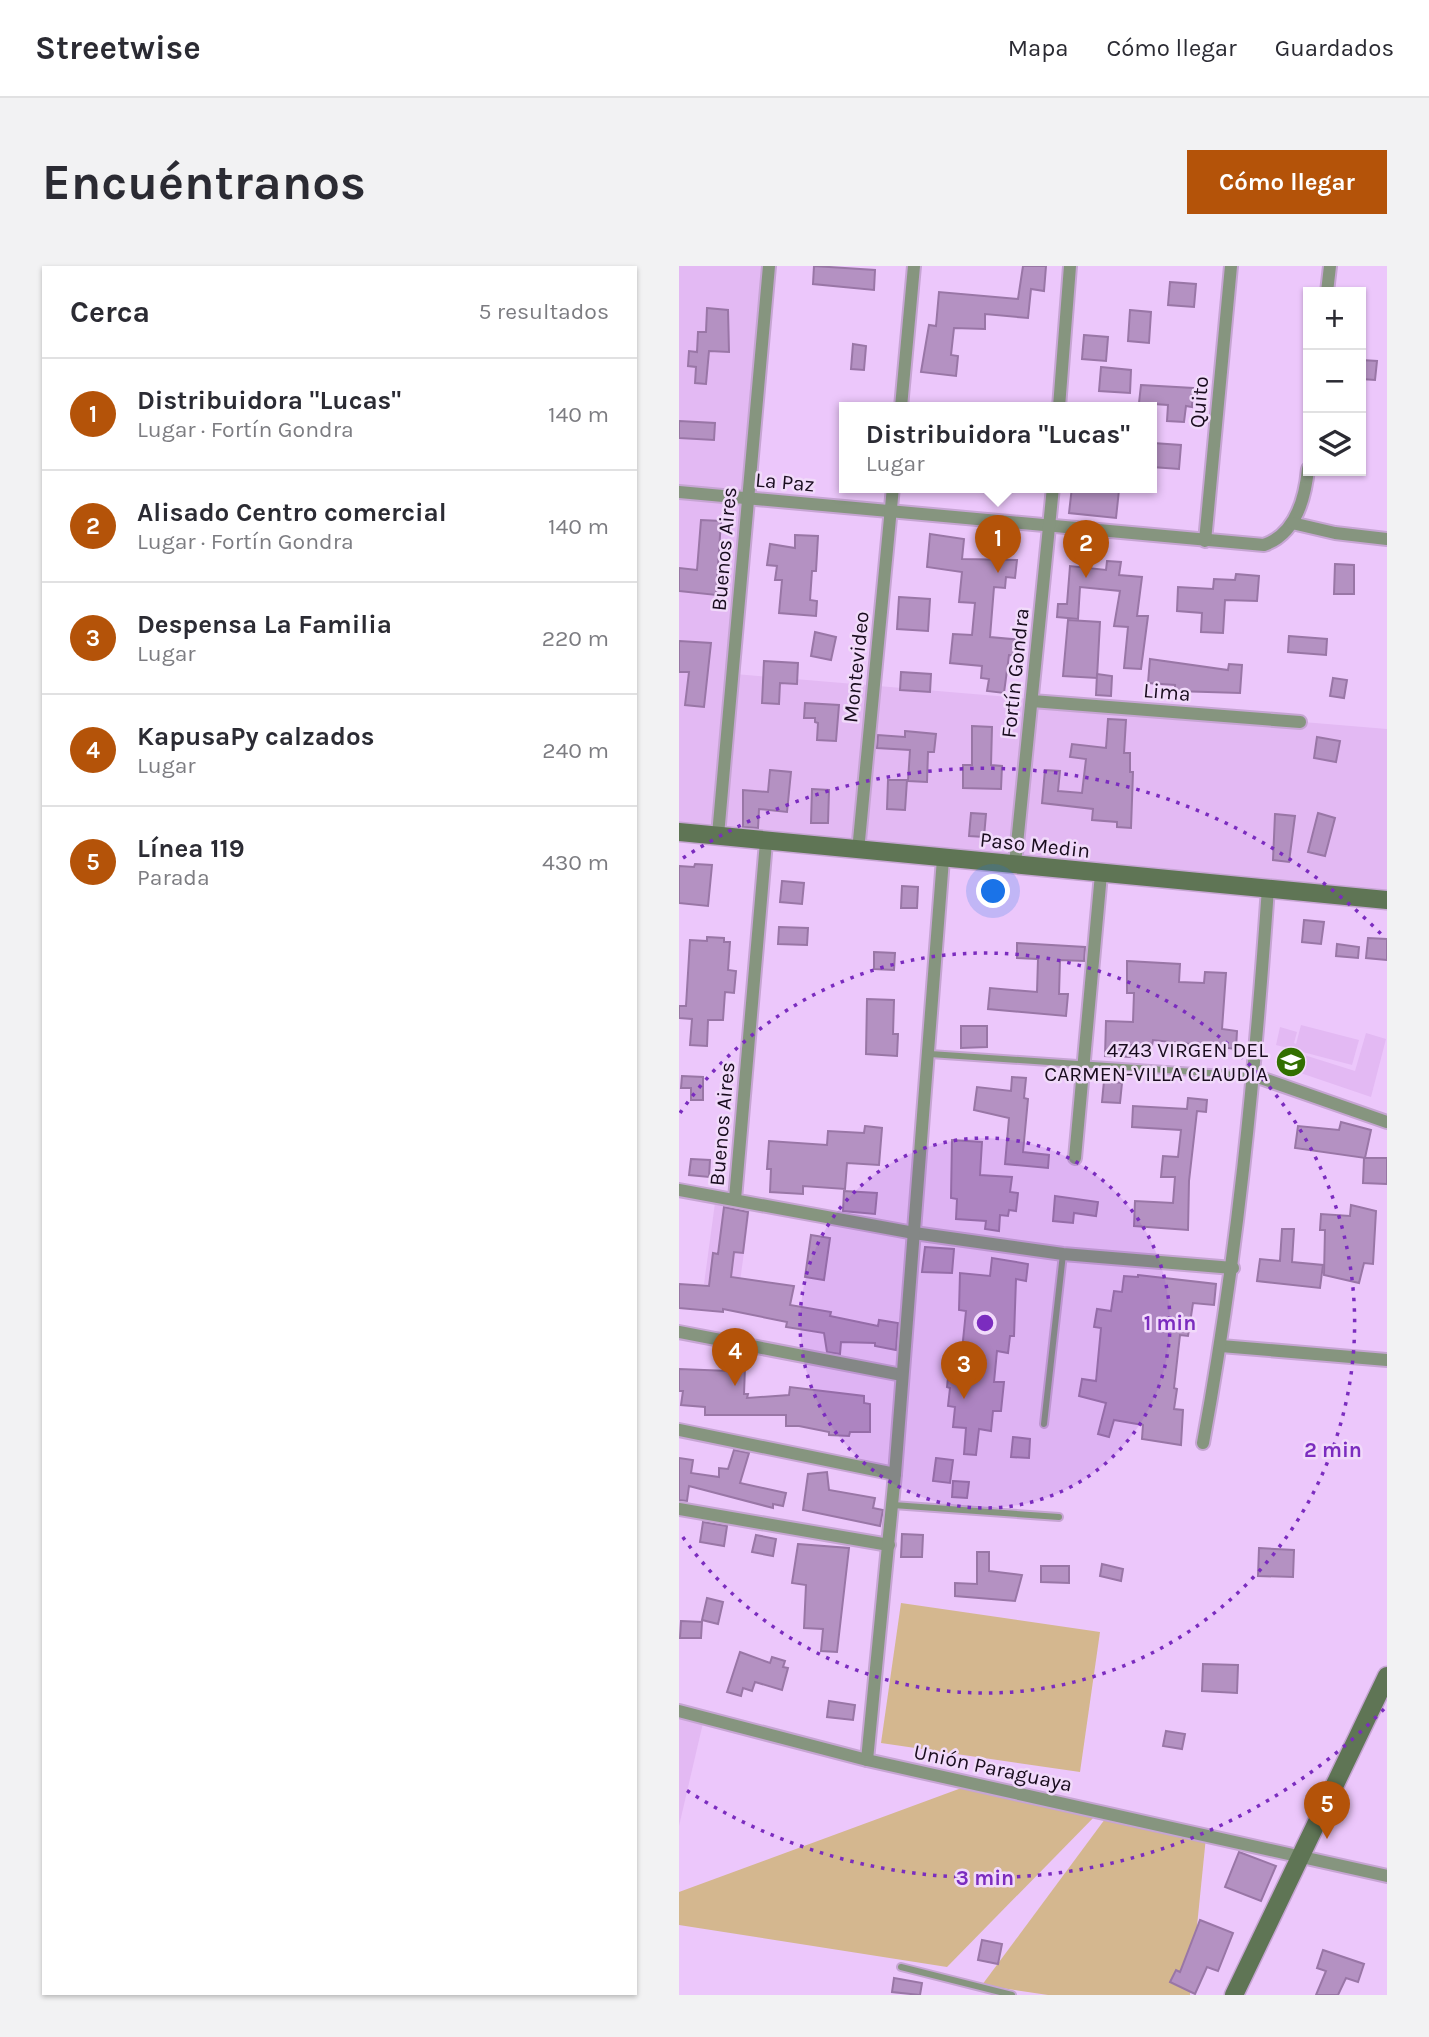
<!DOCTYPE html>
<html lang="es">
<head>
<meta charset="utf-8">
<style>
	:root { --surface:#fff; --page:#f2f2f3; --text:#2b2b33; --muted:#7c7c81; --line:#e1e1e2; --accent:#b45309 }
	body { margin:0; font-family:Karla,sans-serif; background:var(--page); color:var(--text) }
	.controls { position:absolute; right:21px; top:21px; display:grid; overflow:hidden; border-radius:0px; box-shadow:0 2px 5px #0004 }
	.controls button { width:63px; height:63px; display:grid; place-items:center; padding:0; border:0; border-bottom:2px solid var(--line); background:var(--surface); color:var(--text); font:35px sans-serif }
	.you { position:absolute; left:315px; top:626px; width:24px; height:24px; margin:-18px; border:5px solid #fff; border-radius:50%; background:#1a73e8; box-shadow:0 0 0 10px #1a73e833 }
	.badge { display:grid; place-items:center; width:46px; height:46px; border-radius:50%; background:var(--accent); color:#fff; font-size:23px; font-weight:700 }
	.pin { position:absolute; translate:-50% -58px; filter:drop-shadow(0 2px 4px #0008) }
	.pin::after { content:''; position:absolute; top:37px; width:24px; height:21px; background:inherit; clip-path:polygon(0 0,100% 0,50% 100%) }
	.popup { position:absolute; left:160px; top:136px; width:318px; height:91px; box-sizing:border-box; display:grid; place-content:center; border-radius:0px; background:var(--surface); filter:drop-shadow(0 2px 5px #0005); font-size:23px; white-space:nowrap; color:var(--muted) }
	.popup b { font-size:26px; color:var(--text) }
	.popup::after { content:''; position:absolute; left:50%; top:100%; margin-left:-14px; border:14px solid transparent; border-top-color:var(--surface) }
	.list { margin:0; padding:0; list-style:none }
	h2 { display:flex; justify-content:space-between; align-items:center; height:91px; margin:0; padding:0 28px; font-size:30px }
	h2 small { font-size:23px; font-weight:400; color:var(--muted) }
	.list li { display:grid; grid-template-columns:46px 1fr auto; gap:21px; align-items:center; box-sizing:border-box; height:112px; padding:0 28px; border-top:2px solid var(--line) }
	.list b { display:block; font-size:26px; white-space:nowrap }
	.list p { margin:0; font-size:23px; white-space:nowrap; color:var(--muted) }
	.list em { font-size:23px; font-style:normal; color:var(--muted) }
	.icon { flex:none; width:38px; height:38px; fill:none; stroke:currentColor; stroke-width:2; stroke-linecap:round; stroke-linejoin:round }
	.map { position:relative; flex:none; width:708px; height:1729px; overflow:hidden; border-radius:0px }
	header { display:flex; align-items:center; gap:42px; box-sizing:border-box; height:98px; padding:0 35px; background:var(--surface); border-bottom:2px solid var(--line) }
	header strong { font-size:33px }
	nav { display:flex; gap:38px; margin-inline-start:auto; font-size:24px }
	.intro { display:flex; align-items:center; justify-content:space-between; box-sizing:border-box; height:168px; padding:0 42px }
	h1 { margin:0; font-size:49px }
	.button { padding:18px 32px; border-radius:0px; background:var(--accent); color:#fff; font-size:24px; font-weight:700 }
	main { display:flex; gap:42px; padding:0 42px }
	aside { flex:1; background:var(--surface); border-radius:0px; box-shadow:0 2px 5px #0004 }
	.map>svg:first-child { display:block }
	.built { fill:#e3b9f3 }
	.green { fill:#d4b78f }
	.building { fill:#b491c2; stroke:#9976a6; stroke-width:2 }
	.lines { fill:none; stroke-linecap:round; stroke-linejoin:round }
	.lane-casing { stroke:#c6a5d3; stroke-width:10 }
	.street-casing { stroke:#c6a5d3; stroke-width:16 }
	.secondary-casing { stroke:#c6a5d3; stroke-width:21 }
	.lane { stroke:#86957f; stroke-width:6 }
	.street { stroke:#86957f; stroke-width:12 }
	.secondary { stroke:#5f7555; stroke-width:18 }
	.ring { fill:none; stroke:#7b2cbf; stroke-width:3.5; stroke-dasharray:3.5 7 }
	.labels { text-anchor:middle; stroke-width:5; stroke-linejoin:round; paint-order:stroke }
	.street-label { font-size:21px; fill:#190c1e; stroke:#f1dafa }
	.poi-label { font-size:21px; fill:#190c1e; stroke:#f1dafa; text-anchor:end }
	.centre { fill:#7b2cbf; stroke:#f1dafa; stroke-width:3.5 }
	.ring-label { font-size:21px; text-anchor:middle; font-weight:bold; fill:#7b2cbf; stroke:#f1dafa; stroke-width:5; stroke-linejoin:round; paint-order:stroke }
</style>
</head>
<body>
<header>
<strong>Streetwise</strong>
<nav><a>Mapa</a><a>Cómo llegar</a><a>Guardados</a></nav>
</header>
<div class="intro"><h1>Encuéntranos</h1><a class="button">Cómo llegar</a></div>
<main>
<aside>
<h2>Cerca<small>5 resultados</small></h2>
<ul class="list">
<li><span class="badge">1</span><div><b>Distribuidora &quot;Lucas&quot;</b><p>Lugar · Fortín Gondra</p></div><em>140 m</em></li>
<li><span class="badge">2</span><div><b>Alisado Centro comercial</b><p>Lugar · Fortín Gondra</p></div><em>140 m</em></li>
<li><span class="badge">3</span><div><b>Despensa La Familia</b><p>Lugar</p></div><em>220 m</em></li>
<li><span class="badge">4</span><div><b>KapusaPy calzados</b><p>Lugar</p></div><em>240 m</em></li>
<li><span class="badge">5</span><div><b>Línea 119</b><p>Parada</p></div><em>430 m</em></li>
</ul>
</aside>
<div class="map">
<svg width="708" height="1729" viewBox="0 0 708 1729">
	<rect width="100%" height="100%" fill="#ecc7fb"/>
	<g class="built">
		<polygon points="0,0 96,0 56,408 708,463 708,636 0,566"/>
		<polygon points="622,759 680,774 673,799 597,779 601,761 618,766 615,777 617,778"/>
		<polygon points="687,767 707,773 692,831 598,799 603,782 676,805"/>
		<polygon points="36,937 71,942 60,1023 25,1018"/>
		<polygon points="0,1451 24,1457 0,1560"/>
	</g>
	<g class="green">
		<polygon points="222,1337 421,1366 401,1506 202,1477"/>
		<polygon points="296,1517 420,1546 268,1701 0,1659 0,1626"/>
		<polygon points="429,1549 527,1571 511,1729 369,1729 303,1719"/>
	</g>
	<g class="building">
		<polygon points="135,0 196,4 195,24 134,18"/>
		<polygon points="344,0 367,0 365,25 352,23 349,52 306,48 306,63 275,62 272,89 279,90 277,110 242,106 250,59 257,60 260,26 339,33"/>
		<polygon points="491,16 517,18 515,41 489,39"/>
		<polygon points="28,42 49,44 50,86 30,85 27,118 16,117 17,101 9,100 10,85 18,86 19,66 27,66"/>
		<polygon points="451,44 472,46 470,77 449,75"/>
		<polygon points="405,69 429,71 427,95 403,93"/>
		<polygon points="174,78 187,80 185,104 172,103"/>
		<polygon points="682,94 698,95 696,114 682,113"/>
		<polygon points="422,101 452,104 451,127 420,125"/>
		<polygon points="462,119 514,122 513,141 507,140 505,156 488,155 489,139 460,137"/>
		<polygon points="0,155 36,157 35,174 0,172"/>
		<polygon points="474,177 502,179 500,203 473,201"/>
		<polygon points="393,221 440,224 437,252 390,247"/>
		<polygon points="22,254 42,255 37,329 0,325 0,302 18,304"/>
		<polygon points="251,268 285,273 283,293 338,294 336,312 327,311 326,322 315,321 311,371 343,374 341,390 330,389 325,427 308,425 310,413 302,412 303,400 271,397 274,368 293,369 296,337 280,336 283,306 248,301"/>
		<polygon points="116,269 139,270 137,305 133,305 131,334 138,335 137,350 100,347 103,314 96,314 98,300 88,299 91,278 116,282"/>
		<polygon points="428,295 442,296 440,309 463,311 458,350 469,350 462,403 445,402 449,361 435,360 441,325 401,321 399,353 378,351 379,338 388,338 391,300 427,304"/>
		<polygon points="656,298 675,299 675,328 655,328"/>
		<polygon points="557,308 580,310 578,335 546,334 544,367 522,366 523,347 498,345 499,321 534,323 535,313 556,314"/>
		<polygon points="220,331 251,333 249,365 218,363"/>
		<polygon points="389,354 421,356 418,412 384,410"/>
		<polygon points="136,366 157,371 152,394 132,390"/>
		<polygon points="610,370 648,373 647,389 609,386"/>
		<polygon points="0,375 32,377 25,441 6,439 10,406 0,406"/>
		<polygon points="471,393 549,404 550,398 563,399 561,427 496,425 496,419 469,417"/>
		<polygon points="85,395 119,397 118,418 101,417 100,438 83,437"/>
		<polygon points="222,406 252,408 251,426 221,424"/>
		<polygon points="418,408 433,410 432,430 417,429"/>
		<polygon points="654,412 668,414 665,432 651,430"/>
		<polygon points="126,437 160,439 157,475 138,474 139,457 136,456 136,452 125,452"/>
		<polygon points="429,453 447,454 445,487 451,487 451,506 454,506 452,562 438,561 438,556 413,554 414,543 363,537 366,504 381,505 379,525 403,527 407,493 391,491 393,478 427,482"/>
		<polygon points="293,460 313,461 312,499 323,500 322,523 284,522 284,499 293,499"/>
		<polygon points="226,465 257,468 255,486 249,486 248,516 229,515 231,484 198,482 199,469 226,471"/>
		<polygon points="638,471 661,475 657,496 635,492"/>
		<polygon points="91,504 112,506 108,546 80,543 79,562 64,561 64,524 89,526"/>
		<polygon points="209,514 228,514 226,544 208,543"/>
		<polygon points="133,523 150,524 149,557 132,557"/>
		<polygon points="292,547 307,548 305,571 290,570"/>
		<polygon points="639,547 656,552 646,590 629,586"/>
		<polygon points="596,548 616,550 610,596 594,594"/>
		<polygon points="16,598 33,599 29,640 0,637 0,600 15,601"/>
		<polygon points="103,615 125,617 123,638 101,636"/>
		<polygon points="223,620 239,621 238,642 222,642"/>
		<polygon points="625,654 645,656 642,678 623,676"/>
		<polygon points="100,661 129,662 128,679 99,678"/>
		<polygon points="28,671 45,672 45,676 51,676 49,704 57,705 55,727 46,726 44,754 29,754 28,780 11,779 13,753 0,752 0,740 7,740 11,674 28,675"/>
		<polygon points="689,672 708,673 708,694 687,692"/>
		<polygon points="338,677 406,681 405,695 381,694 380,728 389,728 387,750 309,743 311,722 358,726 359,693 338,692"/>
		<polygon points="658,678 680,681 679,692 657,690"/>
		<polygon points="195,686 216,687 215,704 195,703"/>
		<polygon points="448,695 501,698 500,716 525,717 526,706 547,707 543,763 558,765 557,783 474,774 473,780 451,779 451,791 426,790 427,755 454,756 455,727 448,727"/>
		<polygon points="188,733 215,734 214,768 219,768 218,790 187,788"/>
		<polygon points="282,760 308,760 308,781 282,782"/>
		<polygon points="3,810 24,811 24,834 12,834 12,822 2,822"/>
		<polygon points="333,811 347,812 345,832 349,833 344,886 370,889 369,902 326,898 330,852 295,844 298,821 332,825"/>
		<polygon points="425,815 443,817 441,837 423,836"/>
		<polygon points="509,832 528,834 527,846 518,845 510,915 509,964 455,960 456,935 494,937 496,911 482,911 484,890 499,891 502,864 453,861 454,840 508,843"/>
		<polygon points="662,856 692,864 686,892 616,882 619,860 660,864"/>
		<polygon points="186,860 203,862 200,899 168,897 166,923 124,920 124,928 91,926 92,903 88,903 90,875 148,879 149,865 185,867"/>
		<polygon points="273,874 303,876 301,909 333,911 331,926 339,927 337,945 330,944 329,950 321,949 320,965 306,963 307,955 277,953 278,933 272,932"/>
		<polygon points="685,892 708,892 708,918 684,917"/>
		<polygon points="12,893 31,894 30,911 10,909"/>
		<polygon points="165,925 198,927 196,948 164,945"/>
		<polygon points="376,930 419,936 417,950 395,947 394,957 374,955"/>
		<polygon points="672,939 697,945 694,998 685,997 680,1017 645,1009 646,964 641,964 642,948 671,950"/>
		<polygon points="45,941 69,946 64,987 55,986 52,1011 115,1020 111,1039 152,1046 151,1050 199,1060 200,1054 219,1057 217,1084 196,1080 196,1077 162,1076 161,1088 148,1086 145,1067 107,1061 108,1056 44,1043 44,1046 0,1042 0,1018 30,1020 34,987 39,988"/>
		<polygon points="603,963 615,963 613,996 644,999 641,1022 578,1015 581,993 601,995"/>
		<polygon points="132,969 151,972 145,1014 126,1011"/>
		<polygon points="246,981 275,983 273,1007 243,1006"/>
		<polygon points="313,992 349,998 347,1015 337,1013 335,1070 331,1070 329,1087 318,1085 315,1116 325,1116 322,1145 314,1145 312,1165 300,1163 297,1189 285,1188 287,1162 274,1161 276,1141 269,1140 271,1122 268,1121 271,1093 282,1094 287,1045 280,1044 281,1007 311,1010"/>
		<polygon points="459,1009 537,1018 535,1039 514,1037 509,1070 501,1069 495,1122 498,1123 495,1143 504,1144 502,1179 463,1173 464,1159 435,1154 430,1171 419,1168 427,1137 400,1130 403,1113 417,1115 422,1062 415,1061 418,1043 432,1045 435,1025 443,1026 445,1010 459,1011"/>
		<polygon points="50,1100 66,1101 65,1128 69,1128 68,1132 110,1129 111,1121 185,1130 185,1137 191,1138 191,1166 171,1166 170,1170 150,1169 150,1166 120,1160 107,1160 107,1149 26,1149 26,1141 2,1139 4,1125 0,1125 0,1103 50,1105"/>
		<polygon points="334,1171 351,1173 350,1192 332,1191"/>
		<polygon points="55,1184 70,1187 61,1217 107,1227 104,1240 94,1238 94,1242 10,1220 8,1235 0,1234 0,1192 14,1194 12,1207 40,1211 40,1202 49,1203"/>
		<polygon points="257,1192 274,1194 271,1217 254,1215"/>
		<polygon points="148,1206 150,1224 196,1232 194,1242 204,1244 201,1260 124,1244 129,1208"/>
		<polygon points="274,1215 290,1216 288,1232 273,1231"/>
		<polygon points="24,1256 48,1260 45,1280 21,1276"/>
		<polygon points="223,1268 244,1269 243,1291 222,1291"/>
		<polygon points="77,1269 97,1273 94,1290 73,1286"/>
		<polygon points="119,1278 170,1282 158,1386 142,1385 144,1363 125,1362 127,1319 113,1317"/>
		<polygon points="580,1282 615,1284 614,1311 579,1310"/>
		<polygon points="298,1286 310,1286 310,1305 343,1309 336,1335 276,1330 276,1317 298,1318"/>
		<polygon points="423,1298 444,1303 442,1315 421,1310"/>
		<polygon points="362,1300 390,1300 390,1317 362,1316"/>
		<polygon points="28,1332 44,1336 39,1358 23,1354"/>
		<polygon points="2,1355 23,1356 22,1372 1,1372"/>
		<polygon points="61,1386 91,1397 93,1391 106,1395 104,1401 109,1402 103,1424 76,1416 73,1425 64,1422 62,1430 48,1426"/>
		<polygon points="524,1398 559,1399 558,1427 523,1425"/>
		<polygon points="150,1435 176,1439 174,1454 148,1451"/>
		<polygon points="487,1465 506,1468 503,1483 484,1480"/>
		<polygon points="560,1586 597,1600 582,1635 546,1621"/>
		<polygon points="521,1654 554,1667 539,1705 528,1701 516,1728 491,1716 497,1704 501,1706"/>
		<polygon points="303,1674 323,1678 319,1698 299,1694"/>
		<polygon points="644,1684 685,1698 679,1716 667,1712 659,1729 637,1729 647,1705 638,1702"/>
		<polygon points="215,1712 243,1717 241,1729 213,1726"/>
	</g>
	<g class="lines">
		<g class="lane-casing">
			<g id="lane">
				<polyline points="251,788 574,810"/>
				<polyline points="365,1158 384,988"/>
				<polyline points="214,1239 380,1251"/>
				<polyline points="222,1701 333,1729"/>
			</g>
		</g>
		<g class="street-casing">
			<g id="street">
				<polyline points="648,26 651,0"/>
				<polyline points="222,141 235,0"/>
				<polyline points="380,141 391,0"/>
				<path d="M 0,226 L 585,279 C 617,268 626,233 629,203"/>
				<polyline points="613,257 656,267 708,273"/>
				<polyline points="526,275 552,0"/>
				<polyline points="353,435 621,456"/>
				<polyline points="39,569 90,0"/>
				<polyline points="179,585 214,221"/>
				<polyline points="336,598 374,221"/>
				<polyline points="576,810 708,856"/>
				<polyline points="396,892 422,608"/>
				<polyline points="0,924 235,967 384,988 554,1002"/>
				<polyline points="56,933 87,576"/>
				<polyline points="0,1066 223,1109"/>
				<polyline points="542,1080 708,1094"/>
				<polyline points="0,1164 216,1208"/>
				<path d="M 524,1177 C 558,993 576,809 589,622"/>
				<polyline points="0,1243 210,1279"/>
				<polyline points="0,1445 188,1494 708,1610"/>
				<polyline points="188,1494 216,1208 264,593"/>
			</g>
		</g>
		<g class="secondary-casing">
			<g id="secondary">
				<polyline points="0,566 708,634"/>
				<polyline points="555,1729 708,1410"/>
			</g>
		</g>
		<use href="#lane" class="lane"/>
		<use href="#street" class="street"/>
		<use href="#secondary" class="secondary"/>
	</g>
	<circle cx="306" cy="1057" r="185" fill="#7b2cbf" fill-opacity=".12"/>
	<g class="ring">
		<circle cx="306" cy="1057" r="185"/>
		<path d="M1 847A370 370 0 1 1 1 1267"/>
		<path d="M705 1443A555 555 0 0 1 4 1522M4 592A555 555 0 0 1 705 671"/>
	</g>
	<defs>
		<g id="school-disc" transform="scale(1.575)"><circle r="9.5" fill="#326f00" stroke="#f1dafa"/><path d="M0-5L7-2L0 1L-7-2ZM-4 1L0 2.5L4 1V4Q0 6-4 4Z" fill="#fff"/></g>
	</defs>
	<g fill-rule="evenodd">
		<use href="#school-disc" x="612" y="796"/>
	</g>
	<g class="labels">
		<g class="street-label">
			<text transform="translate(520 136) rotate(-85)" y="7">Quito</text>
			<text transform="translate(106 216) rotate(5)" y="7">La Paz</text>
			<text transform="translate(45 283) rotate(-85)" y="7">Buenos Aires</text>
			<text transform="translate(177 401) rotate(-84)" y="7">Montevideo</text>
			<text transform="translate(336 407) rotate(-84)" y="7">Fortín Gondra</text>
			<text transform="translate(488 426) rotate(5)" y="7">Lima</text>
			<text transform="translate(356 579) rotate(6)" y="7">Paso Medin</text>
			<text transform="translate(43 858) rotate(-85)" y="7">Buenos Aires</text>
			<text transform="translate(314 1502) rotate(12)" y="7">Unión Paraguaya</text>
		</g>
		<g class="poi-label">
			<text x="589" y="791">4743 VIRGEN DEL<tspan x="589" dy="24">CARMEN-VILLA CLAUDIA</tspan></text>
		</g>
	</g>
	<circle cx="306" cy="1057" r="10" class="centre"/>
	<g class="ring-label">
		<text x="491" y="1064">1 min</text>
		<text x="654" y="1191">2 min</text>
		<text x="306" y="1619">3 min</text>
	</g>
</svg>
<div class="controls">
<button>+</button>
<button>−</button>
<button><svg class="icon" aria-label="layers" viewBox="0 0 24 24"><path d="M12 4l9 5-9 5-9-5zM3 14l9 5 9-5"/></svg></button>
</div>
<div class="you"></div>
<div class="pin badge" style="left:319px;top:307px">1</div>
<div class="popup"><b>Distribuidora &quot;Lucas&quot;</b>Lugar</div>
<div class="pin badge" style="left:407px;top:312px">2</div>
<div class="pin badge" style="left:285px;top:1133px">3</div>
<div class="pin badge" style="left:56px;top:1120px">4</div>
<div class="pin badge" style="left:648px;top:1573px">5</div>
</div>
</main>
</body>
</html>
